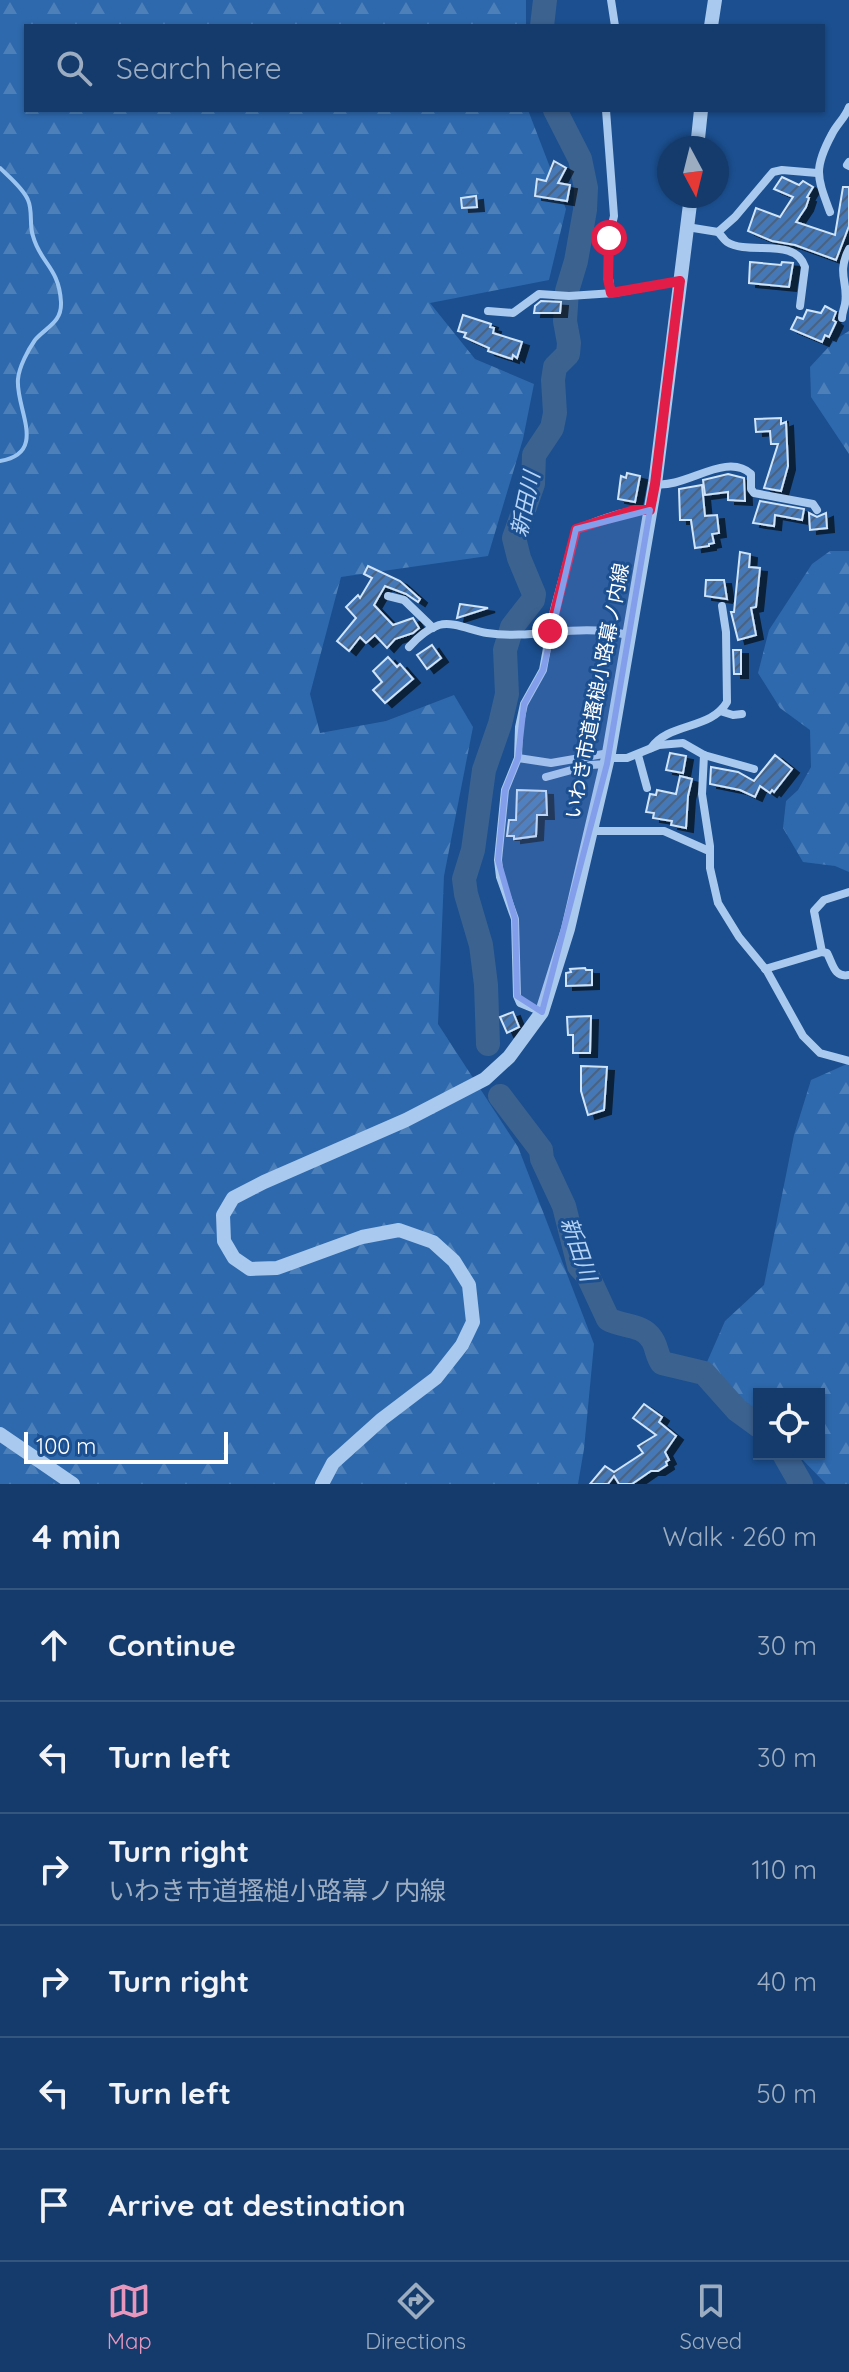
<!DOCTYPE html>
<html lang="en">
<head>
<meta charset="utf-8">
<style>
	:root { --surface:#143b6b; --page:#1d4271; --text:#f1f3f6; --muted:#9dadc1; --line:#33557e; --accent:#e797bd }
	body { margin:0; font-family:Quicksand,"Noto Sans JP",sans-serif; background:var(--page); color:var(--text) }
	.controls { position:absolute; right:24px; bottom:24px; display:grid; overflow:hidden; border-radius:0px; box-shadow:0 2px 6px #0004 }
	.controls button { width:72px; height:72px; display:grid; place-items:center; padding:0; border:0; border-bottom:2px solid var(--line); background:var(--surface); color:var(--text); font:40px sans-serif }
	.compass { position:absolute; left:657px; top:136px; width:72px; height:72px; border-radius:50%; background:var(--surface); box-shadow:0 2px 6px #0004; rotate:173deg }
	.scale { position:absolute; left:24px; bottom:20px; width:204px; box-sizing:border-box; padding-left:8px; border:4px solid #fff; border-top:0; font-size:22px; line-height:28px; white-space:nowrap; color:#fff; -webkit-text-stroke:6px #1b4f8f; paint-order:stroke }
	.stop { position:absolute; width:24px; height:24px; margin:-18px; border:6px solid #e11d48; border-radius:50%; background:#fff }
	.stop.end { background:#e11d48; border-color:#fff; box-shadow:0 2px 8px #0008 }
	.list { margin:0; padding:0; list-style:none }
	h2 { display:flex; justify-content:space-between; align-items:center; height:104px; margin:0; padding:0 32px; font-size:34px }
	h2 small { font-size:26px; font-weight:400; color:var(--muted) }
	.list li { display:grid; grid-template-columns:52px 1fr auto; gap:24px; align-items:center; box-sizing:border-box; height:112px; padding:0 32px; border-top:2px solid var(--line) }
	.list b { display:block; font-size:30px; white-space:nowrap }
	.list p { margin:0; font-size:26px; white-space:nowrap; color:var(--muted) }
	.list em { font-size:26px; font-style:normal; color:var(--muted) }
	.icon { flex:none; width:44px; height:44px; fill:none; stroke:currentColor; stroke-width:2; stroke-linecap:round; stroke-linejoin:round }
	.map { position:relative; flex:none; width:849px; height:1484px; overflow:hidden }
	.search { position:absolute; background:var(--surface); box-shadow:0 2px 6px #0004; left:24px; right:24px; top:24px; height:88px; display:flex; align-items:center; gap:20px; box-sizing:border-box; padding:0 28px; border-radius:0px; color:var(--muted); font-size:30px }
	.sheet { height:776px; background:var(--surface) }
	nav { display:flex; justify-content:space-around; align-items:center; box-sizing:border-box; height:112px; border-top:2px solid var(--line); background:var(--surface); font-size:22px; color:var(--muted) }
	nav a { display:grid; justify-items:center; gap:4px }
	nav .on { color:var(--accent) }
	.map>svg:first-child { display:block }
	.forest { fill:url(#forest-firs) }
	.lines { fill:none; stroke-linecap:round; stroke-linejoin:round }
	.stream { stroke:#9cc4f0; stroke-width:4 }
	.river { stroke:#3c6290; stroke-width:24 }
	.building { fill:url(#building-hatch); stroke:#cfe3fa; stroke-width:2; filter:url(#shadow) }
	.minor { stroke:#a9c9ee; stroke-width:8 }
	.tertiary { stroke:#a9c9ee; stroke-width:14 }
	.route { stroke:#e11d48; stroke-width:10 }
	.marked { fill:#839eea; fill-opacity:0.2; stroke:#839eea; stroke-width:6; stroke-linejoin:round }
	.labels { text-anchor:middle; stroke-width:6; stroke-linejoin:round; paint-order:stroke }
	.street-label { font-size:20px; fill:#fff; stroke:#1b4f8f }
	.water-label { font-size:22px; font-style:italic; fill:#b5d3f5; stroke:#1b4f8f }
</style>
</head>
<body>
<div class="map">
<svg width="849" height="1484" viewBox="0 0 849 1484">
	<defs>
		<pattern id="forest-firs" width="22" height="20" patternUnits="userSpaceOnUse" patternTransform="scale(2)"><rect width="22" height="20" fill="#2e69ad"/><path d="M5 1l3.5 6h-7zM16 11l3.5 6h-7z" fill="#4d80b9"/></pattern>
		<pattern id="building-hatch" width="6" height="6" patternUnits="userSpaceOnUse" patternTransform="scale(2)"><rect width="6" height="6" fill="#4478b7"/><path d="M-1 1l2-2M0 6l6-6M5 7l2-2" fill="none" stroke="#486282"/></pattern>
		<filter id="shadow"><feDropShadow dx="7" dy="4" stdDeviation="0" flood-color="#0009"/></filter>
	</defs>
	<rect width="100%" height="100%" fill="#1b4f8f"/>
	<g class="forest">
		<polygon points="0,0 526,0 526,26 26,26 26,110 528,110 566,209 549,280 430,303 475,359 534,384 523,439 488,556 341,577 310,694 320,733 386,721 454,695 473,727 444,876 438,1024 518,1147 594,1344 584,1449 578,1484 0,1484"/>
		<polygon points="849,331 849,454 811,397 810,367 836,339"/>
		<polygon points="830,551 849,551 849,872 835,866 803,862 783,828 786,801 798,790 811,767 810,730 780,708 758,673 769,630 812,564"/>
		<polygon points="849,1063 849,1484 826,1484 797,1454 819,1454 819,1394 759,1394 759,1417 725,1386 707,1362 725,1321 764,1285 794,1135 811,1080"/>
	</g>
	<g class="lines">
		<path class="stream" d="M 0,168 C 9,177 23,188 28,200 C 33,211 29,225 33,236 C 40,263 59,267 61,302 C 62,323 46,327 35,340 C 28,350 19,367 18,379 C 15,408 49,453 0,461"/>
		<g class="river">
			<polyline points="542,26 545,0"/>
			<polyline points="488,1044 486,985 481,945 466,894 464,879 473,850 484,770 500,724 507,694 505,650 512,627 533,600 534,594 519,558 514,538 533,484 534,455 552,428 555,413 553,380 555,367 568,354 569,343 565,321 567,291 576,261 585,210 586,188 580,159 555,110"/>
			<path d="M 500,1096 L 541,1150 L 542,1159 L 564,1206 L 579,1266 L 588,1276 L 608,1319 C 622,1327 642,1324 651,1338 C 657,1345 656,1355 662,1363 L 704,1373 L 737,1410 L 759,1426"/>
			<polyline points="784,1454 801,1484"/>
		</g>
	</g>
	<g class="building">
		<polygon points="554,161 566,168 558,183 570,185 567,201 535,196 537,179 546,181"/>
		<polygon points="782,177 799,185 803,181 813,187 807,197 809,198 806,207 796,222 835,235 843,187 849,187 849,226 836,260 795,245 772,241 748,231 756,208 780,217 793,197 774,189"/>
		<polygon points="476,196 477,207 462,208 461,198"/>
		<polygon points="750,262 781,265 782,262 793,263 789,287 749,283"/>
		<polygon points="541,301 561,302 560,313 534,313 535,306"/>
		<polygon points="825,306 836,312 833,320 836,322 829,337 825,335 822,342 791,329 797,317 803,319 807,310 821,313"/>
		<polygon points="463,315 491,324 490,327 494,328 493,333 522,342 517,358 513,355 512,359 488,351 489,348 464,337 466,333 458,331"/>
		<polygon points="781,418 781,424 786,422 788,466 781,491 764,488 778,444 771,444 770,431 756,432 755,419"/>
		<polygon points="627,473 640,476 635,502 618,499 621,476 626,478"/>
		<polygon points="728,474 744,478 745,501 728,500 728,492 705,495 703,480"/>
		<polygon points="702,485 705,516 717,515 719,533 712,534 714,543 709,544 709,546 695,548 691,520 680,520 679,489"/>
		<polygon points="760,501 804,509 802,520 775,515 774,526 753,523"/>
		<polygon points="809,513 817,517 826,513 827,528 810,530"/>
		<polygon points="740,552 750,554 749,567 760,568 756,607 751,608 756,635 738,640 731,612 734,612"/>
		<polygon points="368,566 400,581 420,599 418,602 406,594 385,586 374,605 393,625 413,618 419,628 413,633 395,639 387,648 375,635 366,643 360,637 349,651 337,641 356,618 346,607 358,595 360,598 372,578 364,574"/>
		<polygon points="706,580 724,580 727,599 705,596"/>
		<polygon points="460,604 488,608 457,618"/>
		<polygon points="432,645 441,658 427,669 417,655"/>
		<polygon points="733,650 741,650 741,674 734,674"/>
		<polygon points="388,657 397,667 400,664 413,679 385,703 373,690 382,682 373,671"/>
		<polygon points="670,753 686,756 683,773 666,770"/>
		<polygon points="775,755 792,769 774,792 772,790 770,793 760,786 755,797 740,790 710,784 711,767 738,772 754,781"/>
		<polygon points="680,776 692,779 688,796 686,828 671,825 672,821 653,818 654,813 646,812 650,794 656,795 657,790 676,794"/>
		<polygon points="517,790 546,791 547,815 537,815 536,836 514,839 514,836 507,836 509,820 516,820"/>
		<polygon points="585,968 586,970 592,970 592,985 566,986 566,973 571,972 570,969"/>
		<polygon points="513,1012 519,1027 507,1033 500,1017"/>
		<polygon points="591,1016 590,1053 573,1053 573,1035 568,1035 567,1017"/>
		<polygon points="581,1066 607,1067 604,1110 588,1115 581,1091"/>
		<polygon points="644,1404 662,1417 659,1422 676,1436 665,1452 669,1460 666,1462 667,1465 658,1471 651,1471 632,1484 619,1484 614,1476 608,1484 590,1484 605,1466 614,1472 643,1453 638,1446 656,1435 633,1418"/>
	</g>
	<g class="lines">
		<g class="minor">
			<polyline points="611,0 615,26"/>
			<polyline points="606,110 614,216 609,238 608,271 611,293"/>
			<polyline points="849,162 847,165 849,166"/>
			<path d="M 830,212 C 817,177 813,169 832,134 C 837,124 845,118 849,107"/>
			<path d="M 687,227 L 718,232 C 720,234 725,241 727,242 C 749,256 795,236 805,267 L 800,306"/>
			<polyline points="718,232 735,217 773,172 782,170 817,173"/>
			<polyline points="488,311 513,313 539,294 569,296 614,293 680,281"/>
			<path d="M 842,318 C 842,313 844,309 845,304 C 849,283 836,274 849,249"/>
			<path d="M 655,484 C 685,489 726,451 751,474 L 751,489 L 754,493 L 813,504 L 817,510"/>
			<polyline points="388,596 404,600 433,628"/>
			<path d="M 409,647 C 417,638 427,629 439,625 C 454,621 472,631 487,633 C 536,640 576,622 628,635"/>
			<polyline points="720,711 733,715 742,714"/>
			<path d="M 651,748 C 669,722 711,730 727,702 L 726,632 L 722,606"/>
			<polyline points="638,755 647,788"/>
			<polyline points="704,755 702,794 710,846 710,868 718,903 739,937 767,971 803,1036 820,1053 849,1061"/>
			<polyline points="518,758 551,763 609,753"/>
			<polyline points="607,758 627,758 659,745 683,743 704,755 754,769"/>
			<polyline points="546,777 590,765 607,764"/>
			<polyline points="591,831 664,831 709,851"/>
			<polyline points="822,952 814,911 824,900 849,892"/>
			<path d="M 765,969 L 822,952 L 827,953 C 833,964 834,978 849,975"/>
			<path d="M 542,1012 L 520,1003 L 517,996 L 515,919 L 500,877 L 498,860 L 505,790 L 518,758 L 519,727 L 524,704 L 543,670 L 554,610 L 576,529 C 601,520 624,509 650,510"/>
		</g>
		<g class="tertiary">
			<polyline points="711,26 715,0"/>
			<polyline points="697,148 701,110"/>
			<polyline points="0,1434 73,1484"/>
			<polyline points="322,1484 333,1463 382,1419 436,1378 462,1345 473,1322 469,1285 454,1261 433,1242 399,1230 362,1237 277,1268 250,1269 234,1258 224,1241 223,1215 233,1198 264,1182 406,1120 485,1079 509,1057 542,1012 568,929 609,753 655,484 691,196"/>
		</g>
	</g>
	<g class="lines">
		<polyline class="route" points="550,631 576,529 634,510 650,510 655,484 680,281 611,293 608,279 609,238"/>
	</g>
	<path class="marked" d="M 650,510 L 607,764 L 542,1012 L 517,996 L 515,919 L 498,860 L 505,790 L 518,758 L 524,704 L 543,670 L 576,529 Z"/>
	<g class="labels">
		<g class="street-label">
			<text transform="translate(597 691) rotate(-79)" y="7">いわき市道搔槌小路幕ノ内線</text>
		</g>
		<g class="water-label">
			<text transform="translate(525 504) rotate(-78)" y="8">新田川</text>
			<text transform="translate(579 1249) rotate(71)" y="8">新田川</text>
		</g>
	</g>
</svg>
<div class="controls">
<button><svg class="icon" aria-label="locate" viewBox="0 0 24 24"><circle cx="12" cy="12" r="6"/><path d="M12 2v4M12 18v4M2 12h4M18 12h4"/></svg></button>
</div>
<svg class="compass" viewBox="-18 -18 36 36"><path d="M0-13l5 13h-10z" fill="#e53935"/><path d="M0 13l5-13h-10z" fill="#9dadc1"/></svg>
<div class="scale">100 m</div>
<div class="stop" style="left:609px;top:238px"></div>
<div class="stop end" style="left:550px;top:631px"></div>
<div class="search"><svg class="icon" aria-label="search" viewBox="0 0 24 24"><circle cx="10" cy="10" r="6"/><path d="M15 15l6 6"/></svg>Search here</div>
</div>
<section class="sheet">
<h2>4 min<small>Walk · 260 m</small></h2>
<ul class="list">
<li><svg class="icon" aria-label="ahead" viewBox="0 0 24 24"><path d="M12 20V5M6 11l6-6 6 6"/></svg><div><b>Continue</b></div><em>30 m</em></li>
<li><svg class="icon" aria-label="left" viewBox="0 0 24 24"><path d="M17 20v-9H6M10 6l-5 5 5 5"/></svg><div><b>Turn left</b></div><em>30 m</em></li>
<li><svg class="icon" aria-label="right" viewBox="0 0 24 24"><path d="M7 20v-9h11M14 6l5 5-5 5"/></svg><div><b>Turn right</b><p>いわき市道搔槌小路幕ノ内線</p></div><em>110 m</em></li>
<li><svg class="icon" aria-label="right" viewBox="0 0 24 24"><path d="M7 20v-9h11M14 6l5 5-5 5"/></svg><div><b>Turn right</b></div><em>40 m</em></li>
<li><svg class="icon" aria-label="left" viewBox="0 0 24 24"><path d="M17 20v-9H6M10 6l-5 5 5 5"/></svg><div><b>Turn left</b></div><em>50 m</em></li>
<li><svg class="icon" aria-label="arrive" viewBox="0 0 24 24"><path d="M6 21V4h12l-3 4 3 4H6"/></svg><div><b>Arrive at destination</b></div></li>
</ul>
</section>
<nav>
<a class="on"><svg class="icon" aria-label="map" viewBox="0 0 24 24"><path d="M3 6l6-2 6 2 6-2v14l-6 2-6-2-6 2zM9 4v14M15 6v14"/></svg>Map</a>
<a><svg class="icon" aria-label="directions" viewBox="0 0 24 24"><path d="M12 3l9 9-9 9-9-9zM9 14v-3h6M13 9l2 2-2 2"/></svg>Directions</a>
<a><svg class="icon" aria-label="saved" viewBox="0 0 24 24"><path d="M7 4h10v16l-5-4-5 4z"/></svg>Saved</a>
</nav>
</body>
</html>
